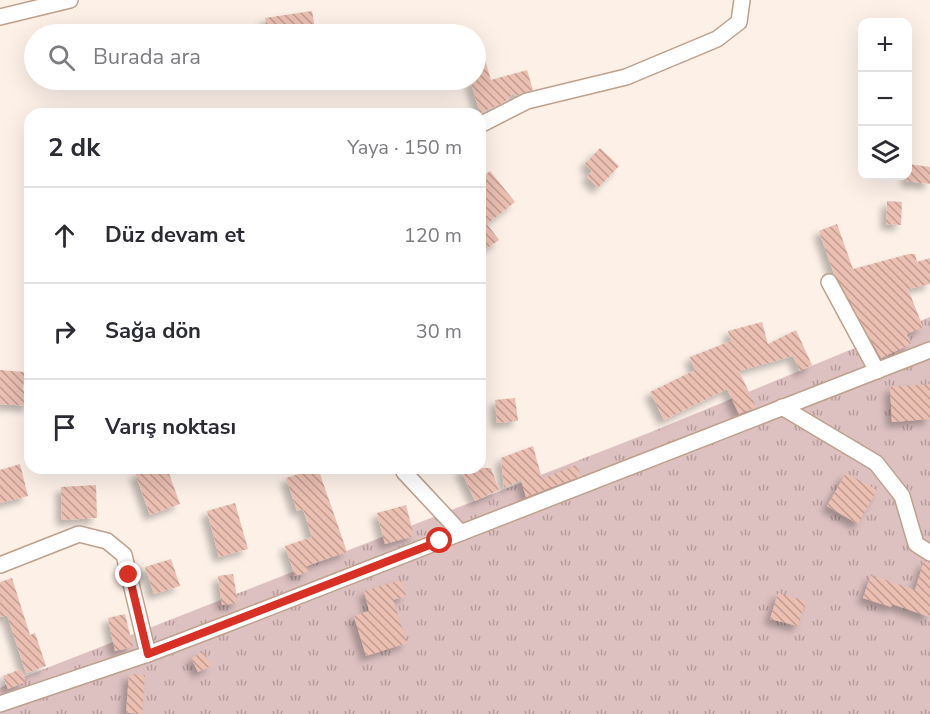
<!DOCTYPE html>
<html lang="tr">
<head>
<meta charset="utf-8">
<style>
	:root { --surface:#fff; --page:#f2f2f3; --text:#2b2b33; --muted:#7c7c81; --line:#e1e1e2 }
	body { margin:0; font-family:"Nunito Sans",sans-serif; background:var(--page); color:var(--text) }
	.controls { position:absolute; right:18px; top:18px; display:grid; overflow:hidden; border-radius:12px; box-shadow:0 6px 24px #0002 }
	.controls button { width:54px; height:54px; display:grid; place-items:center; padding:0; border:0; border-bottom:2px solid var(--line); background:var(--surface); color:var(--text); font:30px sans-serif }
	.stop { position:absolute; width:18px; height:18px; margin:-14px; border:4px solid #d93025; border-radius:50%; background:#fff }
	.stop.end { background:#d93025; border-color:#fff; box-shadow:0 2px 6px #0008 }
	.list { margin:0; padding:0; list-style:none }
	h2 { display:flex; justify-content:space-between; align-items:center; height:78px; margin:0; padding:0 24px; font-size:26px }
	h2 small { font-size:20px; font-weight:400; color:var(--muted) }
	.list li { display:grid; grid-template-columns:39px 1fr auto; gap:18px; align-items:center; box-sizing:border-box; height:96px; padding:0 24px; border-top:2px solid var(--line) }
	.list b { display:block; font-size:22px; white-space:nowrap }
	.list em { font-size:20px; font-style:normal; color:var(--muted) }
	.icon { flex:none; width:33px; height:33px; fill:none; stroke:currentColor; stroke-width:2; stroke-linecap:round; stroke-linejoin:round }
	.map { position:relative; flex:none; width:930px; height:714px; overflow:hidden }
	.search { position:absolute; background:var(--surface); box-shadow:0 6px 24px #0002; left:24px; top:24px; width:462px; height:66px; display:flex; align-items:center; gap:15px; box-sizing:border-box; padding:0 21px; border-radius:33px; color:var(--muted); font-size:22px }
	.panel { position:absolute; background:var(--surface); box-shadow:0 6px 24px #0002; left:24px; top:108px; width:462px; height:366px; border-radius:18px }
	.map>svg:first-child { display:block }
	.park { fill:url(#park-tufts) }
	.building { fill:url(#building-back-hatch); filter:url(#shadow) }
	.lines { fill:none; stroke-linecap:round; stroke-linejoin:round }
	.minor-casing { stroke:#bda18d; stroke-width:18 }
	.minor { stroke:#fff; stroke-width:15 }
	.route { stroke:#d93025; stroke-width:8 }
</style>
</head>
<body>
<div class="map">
<svg width="930" height="714" viewBox="0 0 930 714">
	<defs>
		<pattern id="park-tufts" width="24" height="20" patternUnits="userSpaceOnUse" patternTransform="scale(1.5)"><rect width="24" height="20" fill="#ddc0c0"/><path d="M3 7l-1-3M5 7V3M7 7l1-3M15 17l-1-3M17 17v-4M19 17l1-3" fill="none" stroke="#b59d9c"/></pattern>
		<pattern id="building-back-hatch" width="6" height="6" patternUnits="userSpaceOnUse" patternTransform="scale(1.5)"><rect width="6" height="6" fill="#ebbfb2"/><path d="M-1 5l2 2M0 0l6 6M5-1l2 2" fill="none" stroke="#c09c91"/></pattern>
		<filter id="shadow"><feDropShadow dx="-5.5" dy="5.5" stdDeviation="3" flood-color="#0004"/></filter>
	</defs>
	<rect width="100%" height="100%" fill="#fcf0e7"/>
	<polygon class="park" points="930,317 930,714 0,714 0,688 16,680 651,432"/>
	<g class="building">
		<polygon points="312,11 316,34 268,34 265,18"/>
		<polygon points="479,41 491,80 527,70 533,90 515,96 513,94 503,103 480,113 470,80 476,80 476,42"/>
		<polygon points="600,148 619,166 598,188 587,177 592,171 585,164"/>
		<polygon points="909,164 930,167 930,184 906,181"/>
		<polygon points="490,171 515,202 487,224 499,240 480,253 480,179"/>
		<polygon points="887,201 902,202 901,225 886,224"/>
		<polygon points="837,224 853,269 909,254 915,254 917,262 930,258 930,284 908,289 923,327 907,334 911,344 881,358 834,274 819,231"/>
		<polygon points="762,322 768,344 796,330 812,365 800,371 793,356 739,371 756,407 739,414 727,389 664,420 650,392 695,370 690,357 731,341 728,331"/>
		<polygon points="0,370 25,372 23,390 30,390 30,406 0,404"/>
		<polygon points="930,384 930,419 892,422 890,387"/>
		<polygon points="515,398 518,421 497,423 495,400"/>
		<polygon points="533,446 542,479 576,465 581,476 526,497 521,480 504,488 501,458"/>
		<polygon points="20,464 28,496 0,503 0,470"/>
		<polygon points="148,468 167,468 180,504 150,515 135,473"/>
		<polygon points="318,468 347,552 306,566 308,572 295,576 285,546 312,537 303,509 297,511 286,478"/>
		<polygon points="460,468 491,468 499,490 475,501"/>
		<polygon points="846,473 877,490 858,524 827,506"/>
		<polygon points="96,485 97,518 62,520 61,487"/>
		<polygon points="235,503 248,549 219,557 207,511"/>
		<polygon points="406,505 414,536 385,544 377,513"/>
		<polygon points="171,559 180,586 154,594 145,567"/>
		<polygon points="924,561 930,563 930,617 892,604 891,607 863,598 871,575 915,590"/>
		<polygon points="233,574 238,603 222,605 218,576"/>
		<polygon points="12,578 30,635 35,633 46,666 26,673 7,615 0,617 0,582"/>
		<polygon points="401,580 406,596 393,600 407,643 366,656 354,616 369,611 364,591"/>
		<polygon points="778,593 806,601 798,626 770,619"/>
		<polygon points="125,614 133,647 115,651 108,618"/>
		<polygon points="204,652 211,666 198,672 191,658"/>
		<polygon points="21,669 26,682 8,689 3,676"/>
		<polygon points="129,674 145,675 142,714 126,713"/>
	</g>
	<g class="lines">
		<g class="minor-casing">
			<g id="minor">
				<polyline points="0,17 70,0"/>
				<polyline points="480,125 527,101 626,77 717,39 739,22 742,0"/>
				<polyline points="829,282 877,371"/>
				<polyline points="782,407 876,463 902,496 916,544 930,553"/>
				<polyline points="404,472 461,533"/>
				<polyline points="0,565 79,534 107,541 124,555 148,654"/>
				<polyline points="0,704 148,654 232,622 930,350"/>
			</g>
		</g>
		<use href="#minor" class="minor"/>
	</g>
	<g class="lines">
		<polyline class="route" points="129,575 148,654 440,541"/>
	</g>
</svg>
<div class="controls">
<button>+</button>
<button>−</button>
<button><svg class="icon" aria-label="layers" viewBox="0 0 24 24"><path d="M12 4l9 5-9 5-9-5zM3 14l9 5 9-5"/></svg></button>
</div>
<div class="stop" style="left:440px;top:541px"></div>
<div class="stop end" style="left:129px;top:575px"></div>
<div class="search"><svg class="icon" aria-label="search" viewBox="0 0 24 24"><circle cx="10" cy="10" r="6"/><path d="M15 15l6 6"/></svg>Burada ara</div>
<section class="panel">
<h2>2 dk<small>Yaya · 150 m</small></h2>
<ul class="list">
<li><svg class="icon" aria-label="ahead" viewBox="0 0 24 24"><path d="M12 20V5M6 11l6-6 6 6"/></svg><div><b>Düz devam et</b></div><em>120 m</em></li>
<li><svg class="icon" aria-label="right" viewBox="0 0 24 24"><path d="M7 20v-9h11M14 6l5 5-5 5"/></svg><div><b>Sağa dön</b></div><em>30 m</em></li>
<li><svg class="icon" aria-label="arrive" viewBox="0 0 24 24"><path d="M6 21V4h12l-3 4 3 4H6"/></svg><div><b>Varış noktası</b></div></li>
</ul>
</section>
</div>
</body>
</html>
